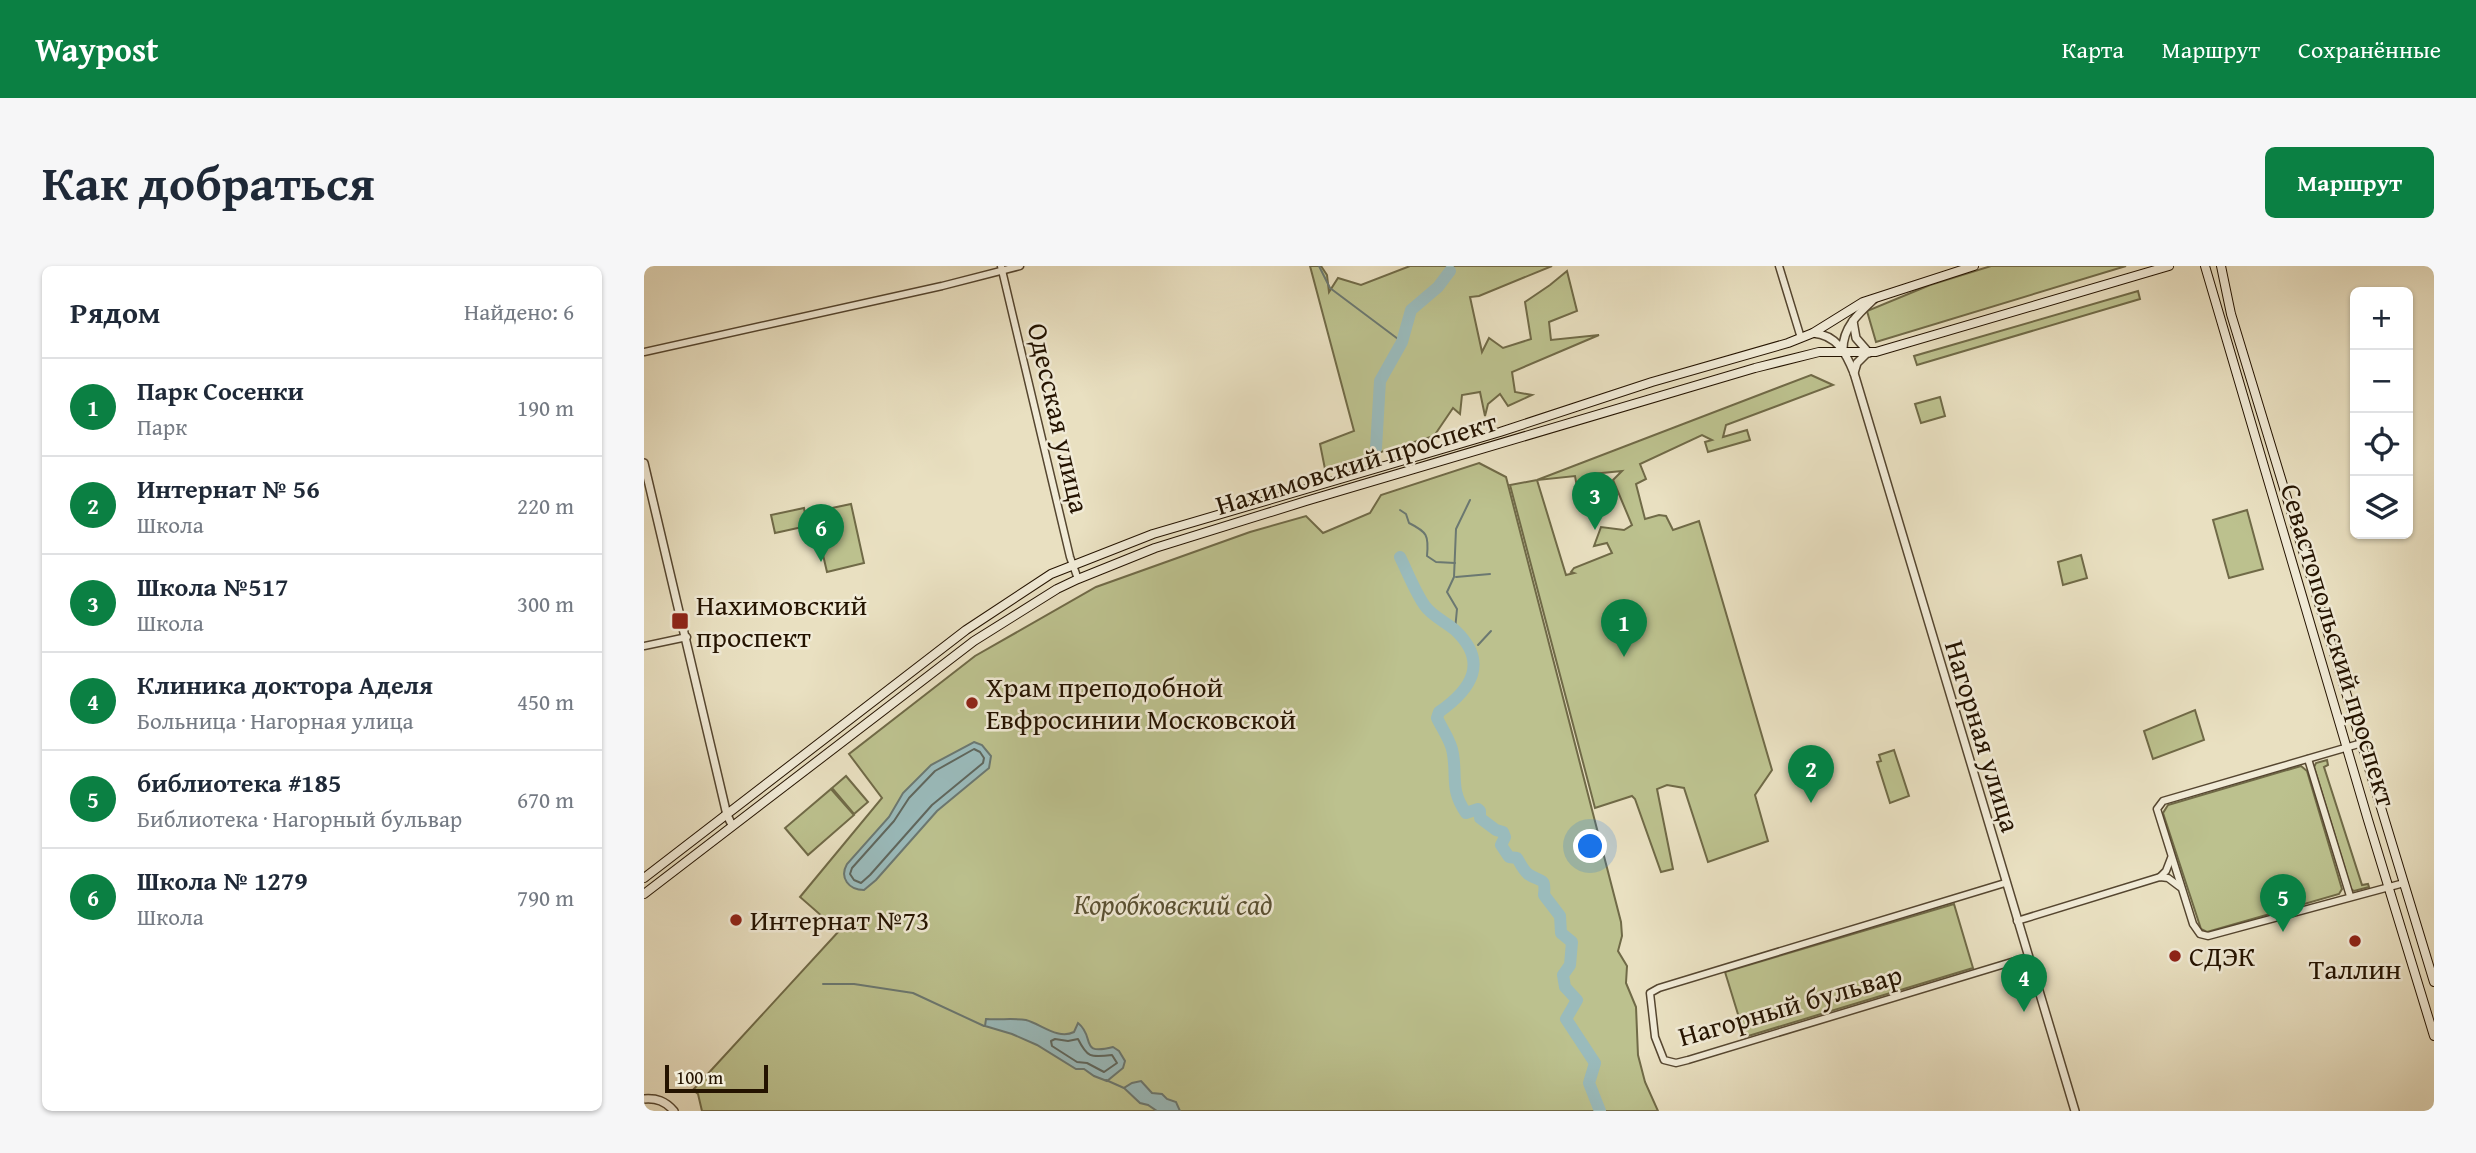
<!DOCTYPE html>
<html lang="ru">
<head>
<meta charset="utf-8">
<style>
	:root { --surface:#fff; --page:#f6f6f7; --text:#1f2937; --muted:#747a83; --line:#e0e1e3; --accent:#0b8043 }
	body { margin:0; font-family:"Gentium Book Plus",serif; background:var(--page); color:var(--text) }
	.controls { position:absolute; right:21px; top:21px; display:grid; overflow:hidden; border-radius:10px; box-shadow:0 2px 5px #0004 }
	.controls button { width:63px; height:63px; display:grid; place-items:center; padding:0; border:0; border-bottom:2px solid var(--line); background:var(--surface); color:var(--text); font:35px sans-serif }
	.scale { position:absolute; left:21px; bottom:18px; width:103px; box-sizing:border-box; padding-left:7px; border:4px solid #241300; border-top:0; font-size:19px; line-height:24px; white-space:nowrap; color:#241300; -webkit-text-stroke:5px #f1ebd7; paint-order:stroke }
	.you { position:absolute; left:947px; top:581px; width:24px; height:24px; margin:-18px; border:5px solid #fff; border-radius:50%; background:#1a73e8; box-shadow:0 0 0 10px #1a73e833 }
	.badge { display:grid; place-items:center; width:46px; height:46px; border-radius:50%; background:var(--accent); color:#fff; font-size:23px; font-weight:700 }
	.pin { position:absolute; translate:-50% -58px; filter:drop-shadow(0 2px 4px #0008) }
	.pin::after { content:''; position:absolute; top:37px; width:24px; height:21px; background:inherit; clip-path:polygon(0 0,100% 0,50% 100%) }
	.list { margin:0; padding:0; list-style:none }
	h2 { display:flex; justify-content:space-between; align-items:center; height:91px; margin:0; padding:0 28px; font-size:30px }
	h2 small { font-size:23px; font-weight:400; color:var(--muted) }
	.list li { display:grid; grid-template-columns:46px 1fr auto; gap:21px; align-items:center; box-sizing:border-box; height:98px; padding:0 28px; border-top:2px solid var(--line) }
	.list b { display:block; font-size:26px; white-space:nowrap }
	.list p { margin:0; font-size:23px; white-space:nowrap; color:var(--muted) }
	.list em { font-size:23px; font-style:normal; color:var(--muted) }
	.icon { flex:none; width:38px; height:38px; fill:none; stroke:currentColor; stroke-width:2; stroke-linecap:round; stroke-linejoin:round }
	.map { position:relative; flex:none; width:1790px; height:845px; overflow:hidden; border-radius:10px }
	header { display:flex; align-items:center; gap:42px; box-sizing:border-box; height:98px; padding:0 35px; background:var(--accent); color:#fff }
	header strong { font-size:33px }
	nav { display:flex; gap:38px; margin-inline-start:auto; font-size:24px }
	.intro { display:flex; align-items:center; justify-content:space-between; box-sizing:border-box; height:168px; padding:0 42px }
	h1 { margin:0; font-size:49px }
	.button { padding:18px 32px; border-radius:10px; background:var(--accent); color:#fff; font-size:24px; font-weight:700 }
	main { display:flex; gap:42px; padding:0 42px }
	aside { flex:1; background:var(--surface); border-radius:10px; box-shadow:0 2px 5px #0004 }
	.map>svg:first-child { display:block }
	.green { fill:#bcc18e; stroke:#706a47; stroke-width:2; fill-rule:evenodd }
	.water { fill:#9abbbc; stroke:#6b7871; stroke-width:2 }
	.lines { fill:none; stroke-linecap:round; stroke-linejoin:round }
	.shore { stroke:#5f675e; stroke-width:2 }
	.stream { stroke:#6b7871; stroke-width:2 }
	.river { stroke:#9abbbc; stroke-width:12 }
	.minor-casing { stroke:#554630; stroke-width:9 }
	.tertiary-casing { stroke:#554630; stroke-width:10 }
	.secondary-casing { stroke:#241300; stroke-width:10 }
	.minor { stroke:#f1ebd7; stroke-width:6 }
	.tertiary { stroke:#f1ebd7; stroke-width:7 }
	.secondary { stroke:#f1ebd7; stroke-width:8 }
	.poi-dot { fill:#8f2418; stroke:#f1ebd7; stroke-width:2.5 }
	.labels { text-anchor:middle; stroke-width:5; stroke-linejoin:round; paint-order:stroke }
	.street-label { font-size:28px; fill:#241300; stroke:#f1ebd7 }
	.poi-label { font-size:28px; fill:#241300; stroke:#f1ebd7; text-anchor:start }
	.park-label { font-size:28px; font-style:italic; fill:#595032; stroke:#f1ebd7 }
</style>
</head>
<body>
<header>
<strong>Waypost</strong>
<nav><a>Карта</a><a>Маршрут</a><a>Сохранённые</a></nav>
</header>
<div class="intro"><h1>Как добраться</h1><a class="button">Маршрут</a></div>
<main>
<aside>
<h2>Рядом<small>Найдено: 6</small></h2>
<ul class="list">
<li><span class="badge">1</span><div><b>Парк Сосенки</b><p>Парк</p></div><em>190 m</em></li>
<li><span class="badge">2</span><div><b>Интернат № 56</b><p>Школа</p></div><em>220 m</em></li>
<li><span class="badge">3</span><div><b>Школа №517</b><p>Школа</p></div><em>300 m</em></li>
<li><span class="badge">4</span><div><b>Клиника доктора Аделя</b><p>Больница · Нагорная улица</p></div><em>450 m</em></li>
<li><span class="badge">5</span><div><b>библиотека #185</b><p>Библиотека · Нагорный бульвар</p></div><em>670 m</em></li>
<li><span class="badge">6</span><div><b>Школа № 1279</b><p>Школа</p></div><em>790 m</em></li>
</ul>
</aside>
<div class="map">
<svg width="1790" height="845" viewBox="0 0 1790 845">
	<rect width="100%" height="100%" fill="#e9e0c1"/>
	<filter id="stains"><feTurbulence type="fractalNoise" baseFrequency=".00286" numOctaves="4"/><feColorMatrix values="0 0 0 0 .2 0 0 0 0 .09 0 0 0 0 .02 0 0 0 .5 -.17"/></filter>
	<radialGradient id="worn" r=".72"><stop offset=".6" stop-color="#630" stop-opacity="0"/><stop offset="1" stop-color="#630" stop-opacity=".3"/></radialGradient>
	<g class="green">
		<polygon points="666,0 677,0 683,9 685,26 694,12 717,19 766,0 908,0 835,30 826,31 838,86 845,72 859,82 887,73 881,36 906,19 923,5 933,45 905,56 907,74 955,69 868,106 871,126 888,129 864,140 856,128 844,138 841,150 836,126 818,129 816,148 809,142 790,170 681,203 676,178 710,165"/>
		<polygon points="1347,0 1482,0 1232,76 1223,45 1286,19"/>
		<polygon points="1494,25 1496,33 1273,99 1270,90"/>
		<path d="M 1167,109 L 1189,119 L 1082,159 L 1079,171 L 1103,164 L 1106,174 L 1064,186 L 1061,176 L 1068,174 L 1058,169 L 996,198 L 1002,213 L 992,218 L 1001,253 L 1015,249 L 1022,250 L 1029,264 L 1055,255 L 1128,504 L 1111,529 L 1124,575 L 1064,596 L 1040,522 L 1023,519 L 1013,523 L 1029,603 L 1017,606 L 991,533 L 988,530 L 951,542 L 866,219 L 893,214 ZM 978,205 L 969,214 L 988,259 L 980,264 L 957,261 L 950,280 L 963,277 L 968,287 L 930,302 L 927,306 L 930,307 L 922,309 L 893,214 L 931,210 L 933,221 L 948,217 L 948,208 Z"/>
		<polygon points="1296,131 1301,150 1277,157 1271,138"/>
		<polygon points="835,197 862,211 977,656 978,670 974,685 983,700 982,717 992,741 994,789 1001,816 1014,845 58,845 54,828 49,824 195,665 156,631 238,532 205,488 331,390 452,321 606,266 662,250 679,267 726,247 737,229"/>
		<polygon points="207,238 220,297 183,306 169,246"/>
		<polygon points="160,242 163,260 131,267 127,249"/>
		<polygon points="1603,244 1619,303 1585,312 1569,254"/>
		<polygon points="1437,289 1443,312 1419,319 1414,296"/>
		<polygon points="1551,444 1560,474 1509,493 1500,465"/>
		<polygon points="1250,484 1265,530 1246,537 1233,496 1237,495 1235,489"/>
		<polygon points="1683,494 1684,499 1680,501 1718,619 1724,618 1725,621 1710,625 1707,623 1670,501 1672,497"/>
		<polygon points="1657,500 1663,505 1698,623 1695,628 1563,666 1557,663 1519,547 1524,539"/>
		<polygon points="202,510 224,536 210,548 188,522"/>
		<polygon points="187,523 210,549 164,589 141,562"/>
		<polygon points="1310,638 1329,702 1101,771 1081,706"/>
	</g>
	<g class="water">
		<path d="M 330,476 L 338,479 L 347,490 L 345,502 L 293,545 L 232,614 L 220,624 C 205,624 195,612 203,598 L 245,551 L 259,527 L 287,499 Z"/>
		<path d="M 342,753 C 355,754 371,752 382,754 C 397,758 414,774 430,766 L 434,757 C 452,771 434,790 469,781 L 475,785 L 481,795 L 479,802 L 463,815 L 450,810 L 440,803 L 432,803 L 393,779 L 368,768 L 341,760 Z"/>
		<polygon points="497,815 508,827 518,828 523,833 532,836 536,845 513,845 504,839 496,837 480,822 488,817"/>
	</g>
	<g class="lines">
		<g class="shore">
			<polygon points="330,483 336,486 340,492 339,497 288,539 226,609 217,617 210,614 206,608 208,602 250,555 265,532 291,505"/>
			<path d="M 411,773 L 424,775 L 434,773 C 443,791 446,792 468,789 L 473,797 L 460,806 L 443,797 L 433,796 L 408,780 L 407,775 Z"/>
		</g>
		<g class="stream">
			<polyline points="675,0 686,22 758,76"/>
			<path d="M 756,244 L 762,248 L 765,257 C 783,266 785,269 783,290 L 792,296 L 811,297"/>
			<polyline points="812,311 846,308"/>
			<polyline points="811,364 813,343 803,326 810,311 812,263 826,234"/>
			<polyline points="834,379 847,365"/>
			<polyline points="829,385 831,383"/>
			<polyline points="179,718 210,718 269,727 340,760"/>
			<polyline points="462,814 480,822"/>
		</g>
		<g class="river">
			<polyline points="732,182 736,115 758,76 767,44 794,21 806,5"/>
			<path d="M 756,291 C 764,307 771,326 781,340 C 788,350 802,356 811,364 C 845,396 828,423 795,446 L 793,452 C 798,463 808,476 809,488 C 813,512 806,524 822,547 L 834,543 L 836,545 L 836,552 L 852,564 L 859,566 L 861,571 L 857,579 L 865,591 L 873,592 C 876,597 879,604 884,608 C 897,617 902,610 900,629 L 916,650 L 917,667 L 928,676 L 926,699 L 919,709 L 921,721 L 933,734 L 922,753 L 951,797 L 945,817 L 956,845"/>
		</g>
		<g class="minor-casing">
			<g id="minor">
				<polyline points="357,0 426,291 434,313"/>
				<polyline points="1135,0 1157,72"/>
				<polyline points="0,86 298,20 376,0"/>
				<polyline points="0,380 43,371"/>
				<polyline points="1718,477 1519,535 1513,543 1549,658 1556,668 1564,670 1760,617"/>
				<polyline points="1664,493 1706,630"/>
				<polyline points="1516,611 1522,605 1527,592"/>
				<polyline points="1361,617 1015,722 1006,727 1011,771 1020,794 1032,797 1044,794 1384,691"/>
				<polyline points="1373,655 1516,611 1524,612 1536,621"/>
			</g>
		</g>
		<g class="tertiary-casing">
			<g id="tertiary">
				<polyline points="1209,55 1212,72 1225,87"/>
				<path d="M 1169,67 C 1193,69 1202,87 1210,107 L 1431,845"/>
				<path d="M 1199,83 C 1199,61 1215,47 1230,33"/>
				<polyline points="1210,107 1213,97 1223,87"/>
				<polyline points="0,197 83,549 88,559"/>
				<path d="M 0,833 C 13,832 21,835 30,845"/>
			</g>
		</g>
		<g class="secondary-casing">
			<g id="secondary">
				<polyline points="1561,0 1724,554 1790,770"/>
				<polyline points="1577,0 1587,48 1790,716"/>
				<polyline points="0,612 322,364 407,308 509,268 856,166 1008,116 1144,77 1169,67 1219,36 1330,0"/>
				<polyline points="0,628 330,375 413,323 434,313 511,282 662,235 1111,102 1175,86 1232,86 1525,0"/>
			</g>
		</g>
		<use href="#minor" class="minor"/>
		<use href="#tertiary" class="tertiary"/>
		<use href="#secondary" class="secondary"/>
	</g>
	<g class="poi-dot">
		<rect x="27" y="346" width="18" height="18" rx="3.5"/>
		<circle cx="328" cy="437" r="7"/>
		<circle cx="92" cy="654" r="7"/>
		<circle cx="1711" cy="675" r="7"/>
		<circle cx="1531" cy="690" r="7"/>
	</g>
	<g class="labels">
		<g class="street-label">
			<text transform="translate(415 152) rotate(77)" y="10">Одесская улица</text>
			<text transform="translate(712 197) rotate(-17)" y="10">Нахимовский проспект</text>
			<text transform="translate(1695 379) rotate(73)" y="10">Севастопольский проспект</text>
			<text transform="translate(1339 470) rotate(73)" y="10">Нагорная улица</text>
			<text transform="translate(1146 739) rotate(-16)" y="10">Нагорный бульвар</text>
		</g>
		<g class="poi-label">
			<text x="52" y="349">Нахимовский<tspan x="52" dy="32">проспект</tspan></text>
			<text x="342" y="431">Храм преподобной<tspan x="342" dy="32">Евфросинии Московской</tspan></text>
			<text x="106" y="664">Интернат №73</text>
			<text x="1545" y="700">СДЭК</text>
			<text x="1711" y="713" text-anchor="middle">Таллин</text>
		</g>
		<g class="park-label">
			<text x="529" y="648">Коробковский сад</text>
		</g>
	</g>
	<rect width="100%" height="100%" filter="url(#stains)"/>
	<rect width="100%" height="100%" fill="url(#worn)"/>
</svg>
<div class="controls">
<button>+</button>
<button>−</button>
<button><svg class="icon" aria-label="locate" viewBox="0 0 24 24"><circle cx="12" cy="12" r="6"/><path d="M12 2v4M12 18v4M2 12h4M18 12h4"/></svg></button>
<button><svg class="icon" aria-label="layers" viewBox="0 0 24 24"><path d="M12 4l9 5-9 5-9-5zM3 14l9 5 9-5"/></svg></button>
</div>
<div class="scale">100 m</div>
<div class="you"></div>
<div class="pin badge" style="left:980px;top:391px">1</div>
<div class="pin badge" style="left:1167px;top:537px">2</div>
<div class="pin badge" style="left:951px;top:264px">3</div>
<div class="pin badge" style="left:1380px;top:746px">4</div>
<div class="pin badge" style="left:1639px;top:666px">5</div>
<div class="pin badge" style="left:177px;top:296px">6</div>
</div>
</main>
</body>
</html>
